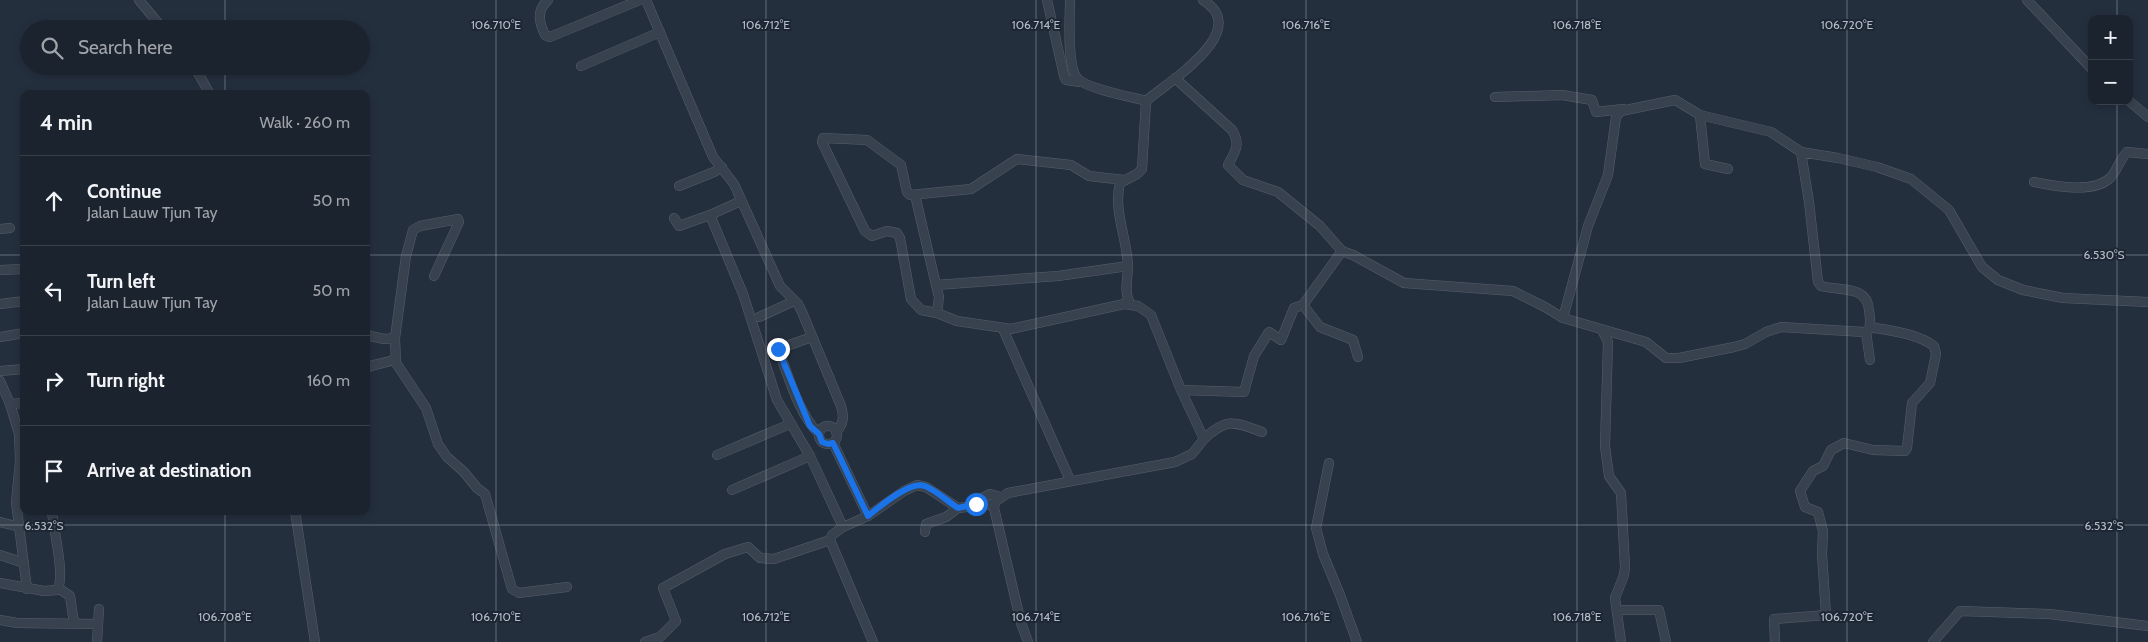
<!DOCTYPE html>
<html lang="en">
<head>
<meta charset="utf-8">
<style>
	:root { --surface:#1b232e; --page:#282f3a; --text:#f1f3f6; --muted:#a0a4aa; --line:#39404a }
	body { margin:0; font-family:Cabin,sans-serif; background:var(--page); color:var(--text) }
	.controls { position:absolute; right:15px; top:15px; display:grid; overflow:hidden; border-radius:10px; box-shadow:0 2px 8px #0003 }
	.controls button { width:45px; height:45px; display:grid; place-items:center; padding:0; border:0; border-bottom:1px solid var(--line); background:var(--surface); color:var(--text); font:25px sans-serif }
	.stop { position:absolute; width:15px; height:15px; margin:-11px; border:4px solid #1a73e8; border-radius:50%; background:#fff }
	.stop.end { background:#1a73e8; border-color:#fff; box-shadow:0 1px 5px #0008 }
	.list { margin:0; padding:0; list-style:none }
	h2 { display:flex; justify-content:space-between; align-items:center; height:65px; margin:0; padding:0 20px; font-size:21px }
	h2 small { font-size:16px; font-weight:400; color:var(--muted) }
	.list li { display:grid; grid-template-columns:32px 1fr auto; gap:15px; align-items:center; box-sizing:border-box; height:90px; padding:0 20px; border-top:1px solid var(--line) }
	.list b { display:block; font-size:19px; white-space:nowrap }
	.list p { margin:0; font-size:16px; white-space:nowrap; color:var(--muted) }
	.list em { font-size:16px; font-style:normal; color:var(--muted) }
	.icon { flex:none; width:28px; height:28px; fill:none; stroke:currentColor; stroke-width:2; stroke-linecap:round; stroke-linejoin:round }
	.map { position:relative; flex:none; width:2148px; height:642px; overflow:hidden }
	.search { position:absolute; background:var(--surface); box-shadow:0 2px 8px #0003; left:20px; top:20px; width:350px; height:55px; display:flex; align-items:center; gap:12px; box-sizing:border-box; padding:0 18px; border-radius:28px; color:var(--muted); font-size:19px }
	.panel { position:absolute; background:var(--surface); box-shadow:0 2px 8px #0003; left:20px; top:90px; width:350px; height:425px; border-radius:10px }
	.map>svg:first-child { display:block }
	.lines { fill:none; stroke-linecap:round; stroke-linejoin:round }
	.street-casing { stroke:#565f6c; stroke-width:10 }
	.street { stroke:#38414e; stroke-width:9 }
	.route { stroke:#1a73e8; stroke-width:6 }
	.ticks { fill:none; stroke:#b4bcc9; stroke-width:1; stroke-opacity:0.45 }
	.ticks-label { font-size:12px; text-anchor:middle; fill:#b4bcc9; stroke:#1d2633; stroke-width:4; stroke-linejoin:round; paint-order:stroke }
</style>
</head>
<body>
<div class="map">
<svg width="2148" height="642" viewBox="0 0 2148 642">
	<rect width="100%" height="100%" fill="#242f3e"/>
	<g class="lines">
		<g class="street-casing">
			<g id="street">
				<polyline points="139,0 163,29"/>
				<path d="M 548,0 C 536,11 539,22 545,35 L 550,37 L 640,0"/>
				<path d="M 646,0 L 713,157 L 734,184 L 780,286 L 798,304 L 802,312 L 841,406 C 844,416 844,424 836,432"/>
				<polyline points="1047,0 1064,76 1066,80 1080,82"/>
				<path d="M 1070,0 C 1070,16 1066,70 1079,80 C 1090,89 1131,97 1146,101"/>
				<polyline points="2027,0 2092,69"/>
				<polyline points="194,66 210,94"/>
				<polyline points="581,66 660,32"/>
				<path d="M 1175,78 L 1232,130 C 1241,144 1235,152 1228,165 L 1243,180 L 1278,192 L 1320,226 L 1342,251"/>
				<polyline points="1495,97 1562,95 1592,100 1596,112 1623,109"/>
				<polyline points="2129,101 2148,117"/>
				<polyline points="1700,115 1705,164 1728,169"/>
				<path d="M 2034,182 C 2054,186 2093,194 2110,178 C 2117,171 2120,159 2127,152 L 2148,154"/>
				<polyline points="679,186 714,172 722,167"/>
				<polyline points="915,195 936,285"/>
				<polyline points="741,201 710,215 743,294 777,400 810,456 843,527 868,516 904,491 917,485 926,487 958,508 994,504"/>
				<polyline points="674,218 679,226 710,215"/>
				<polyline points="0,229 10,228"/>
				<polyline points="0,270 24,269"/>
				<polyline points="0,304 24,301"/>
				<polyline points="1124,304 1011,329 957,321 937,313 939,297 936,285 1058,276 1128,266"/>
				<polyline points="1303,305 1320,327 1353,340 1358,357"/>
				<polyline points="937,313 921,310 911,299 900,238 897,233 887,231 872,236 865,231 822,142 823,138 867,140 901,165 907,192 910,195 971,189 1017,159 1071,165 1089,176 1124,180"/>
				<polyline points="759,317 794,301"/>
				<polyline points="1563,318 1588,226 1608,175 1616,117 1621,111 1675,100 1700,115 1771,132 1801,152"/>
				<polyline points="1003,329 1070,480"/>
				<polyline points="1602,330 1608,342 1605,446 1609,476 1621,493 1625,567 1624,575 1615,598 1621,642"/>
				<polyline points="1866,332 1870,360"/>
				<polyline points="366,335 384,339 395,338 396,363 426,408 438,444 447,457 464,472 477,488 485,494 512,589 519,593 567,587"/>
				<polyline points="0,337 24,333"/>
				<path d="M 812,337 L 778,349 C 789,377 798,413 819,434"/>
				<polyline points="395,338 406,256 413,230 420,226 458,219 459,222 434,276"/>
				<path d="M 366,368 C 376,363 385,364 395,359"/>
				<polyline points="0,371 24,369"/>
				<polyline points="0,381 10,404 19,434 20,461 16,502 27,589"/>
				<path d="M 1181,390 L 1244,392 L 1254,356 L 1269,332 L 1281,340 L 1294,308 L 1303,305 L 1342,251 L 1353,255 L 1404,283 L 1513,291 L 1545,307 L 1563,318 L 1646,342 L 1666,358 L 1679,358 L 1734,347 L 1745,344 L 1766,332 L 1781,327 L 1864,332 L 1869,330 C 1871,323 1870,317 1869,310 C 1867,285 1840,291 1821,286 L 1818,282 L 1809,202 L 1801,152 L 1838,158 L 1877,167 L 1911,179 L 1949,210 L 1982,267 L 1998,280 L 2023,290 L 2063,298 L 2148,302"/>
				<polyline points="10,404 24,403"/>
				<circle cx="828" cy="435" r="9"/>
				<path d="M 1204,439 C 1227,417 1235,422 1262,432"/>
				<polyline points="833,443 868,516"/>
				<polyline points="717,455 790,424"/>
				<polyline points="1329,463 1316,528 1323,554 1340,595 1357,642"/>
				<polyline points="732,490 810,456"/>
				<polyline points="972,503 990,494 1000,497"/>
				<polyline points="295,511 315,642"/>
				<polyline points="0,522 20,527"/>
				<polyline points="843,527 832,535 830,540 873,642"/>
				<polyline points="925,532 926,524 946,517 958,508"/>
				<polyline points="0,555 24,563"/>
				<path d="M 0,583 L 44,591 L 57,590 C 66,578 53,528 52,511"/>
				<polyline points="58,588 70,596 74,623"/>
				<polyline points="1617,610 1659,610 1666,642"/>
				<polyline points="0,620 17,623 98,624"/>
				<polyline points="97,642 99,609"/>
				<polyline points="645,642 660,637 676,621 663,588 725,554 748,547 760,558 774,559 830,540"/>
				<path d="M 1028,642 L 1021,623 L 994,508 L 995,502 L 1008,493 L 1175,462 L 1192,454 L 1204,439 L 1181,390 L 1151,315 L 1138,306 L 1124,304 L 1129,301 C 1124,291 1128,277 1128,266 C 1127,238 1113,210 1120,183 L 1137,174 L 1142,169 L 1146,101 C 1169,81 1253,31 1203,0"/>
				<path d="M 1775,642 L 1774,619 L 1826,615 L 1822,554 L 1823,531 L 1818,512 L 1805,507 L 1800,491 L 1813,471 L 1823,466 L 1831,450 L 1844,443 L 1873,450 L 1905,451 L 1907,448 L 1912,403 L 1930,383 L 1936,354 L 1934,346 C 1916,333 1891,331 1870,327"/>
				<polyline points="1933,642 1960,611 2049,614 2148,626"/>
			</g>
		</g>
		<use href="#street" class="street"/>
	</g>
	<g class="lines">
		<path class="route" d="M 778,349 L 810,426 L 819,434 L 822,442 L 828,444 L 833,443 L 868,516 C 879,507 910,480 925,486 C 937,491 947,501 958,508 L 976,504"/>
	</g>
	<path class="ticks" d="M 225,0 L 225,29M 496,0 L 496,642M 766,0 L 766,642M 1036,0 L 1036,642M 1306,0 L 1306,642M 1577,0 L 1577,642M 1847,0 L 1847,642M 2117,0 L 2117,19M 225,66 L 225,94M 2117,101 L 2117,642M 0,255 L 24,255M 366,255 L 2148,255M 225,511 L 225,642M 0,525 L 2148,525"/>
	<g class="ticks-label">
		<text x="496" y="29">106.710°E</text>
		<text x="766" y="29">106.712°E</text>
		<text x="1036" y="29">106.714°E</text>
		<text x="1306" y="29">106.716°E</text>
		<text x="1577" y="29">106.718°E</text>
		<text x="1847" y="29">106.720°E</text>
		<text x="2104" y="259">6.530°S</text>
		<text x="44" y="530">6.532°S</text>
		<text x="2104" y="530">6.532°S</text>
		<text x="225" y="621">106.708°E</text>
		<text x="496" y="621">106.710°E</text>
		<text x="766" y="621">106.712°E</text>
		<text x="1036" y="621">106.714°E</text>
		<text x="1306" y="621">106.716°E</text>
		<text x="1577" y="621">106.718°E</text>
		<text x="1847" y="621">106.720°E</text>
	</g>
</svg>
<div class="controls">
<button>+</button>
<button>−</button>
</div>
<div class="stop" style="left:976px;top:504px"></div>
<div class="stop end" style="left:778px;top:349px"></div>
<div class="search"><svg class="icon" aria-label="search" viewBox="0 0 24 24"><circle cx="10" cy="10" r="6"/><path d="M15 15l6 6"/></svg>Search here</div>
<section class="panel">
<h2>4 min<small>Walk · 260 m</small></h2>
<ul class="list">
<li><svg class="icon" aria-label="ahead" viewBox="0 0 24 24"><path d="M12 20V5M6 11l6-6 6 6"/></svg><div><b>Continue</b><p>Jalan Lauw Tjun Tay</p></div><em>50 m</em></li>
<li><svg class="icon" aria-label="left" viewBox="0 0 24 24"><path d="M17 20v-9H6M10 6l-5 5 5 5"/></svg><div><b>Turn left</b><p>Jalan Lauw Tjun Tay</p></div><em>50 m</em></li>
<li><svg class="icon" aria-label="right" viewBox="0 0 24 24"><path d="M7 20v-9h11M14 6l5 5-5 5"/></svg><div><b>Turn right</b></div><em>160 m</em></li>
<li><svg class="icon" aria-label="arrive" viewBox="0 0 24 24"><path d="M6 21V4h12l-3 4 3 4H6"/></svg><div><b>Arrive at destination</b></div></li>
</ul>
</section>
</div>
</body>
</html>
